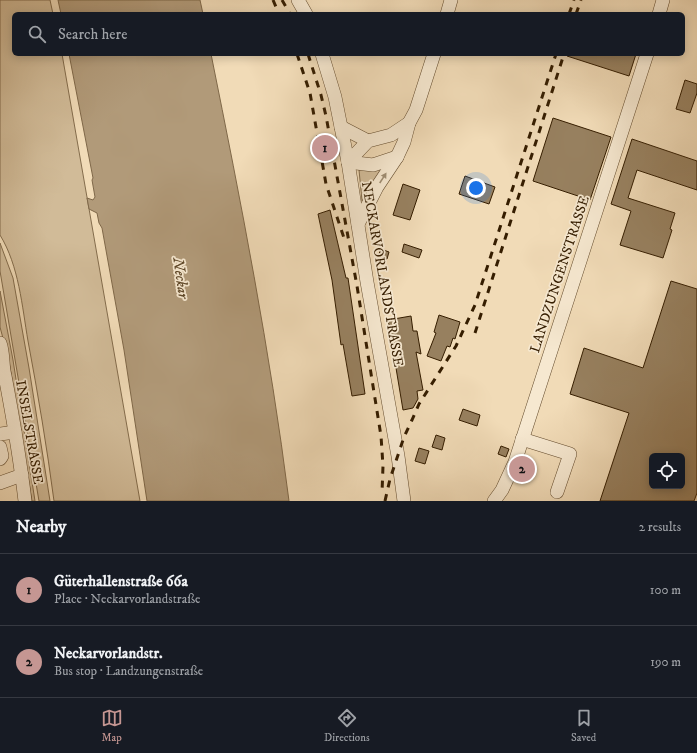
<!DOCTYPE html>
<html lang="en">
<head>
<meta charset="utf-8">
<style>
	:root { --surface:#171b24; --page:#20242c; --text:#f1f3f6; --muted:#9ea1a6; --line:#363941; --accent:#c59692 }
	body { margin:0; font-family:"IM FELL DW Pica",serif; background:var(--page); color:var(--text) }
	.controls { position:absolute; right:12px; bottom:12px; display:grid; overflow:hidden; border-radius:6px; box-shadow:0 2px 10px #0003 }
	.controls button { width:36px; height:36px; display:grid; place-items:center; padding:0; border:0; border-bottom:1px solid var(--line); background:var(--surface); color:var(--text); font:20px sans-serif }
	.you { position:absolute; left:476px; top:188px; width:14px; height:14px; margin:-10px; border:3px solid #fff; border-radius:50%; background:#1a73e8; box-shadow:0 0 0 6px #1a73e833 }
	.badge { display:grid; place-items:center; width:26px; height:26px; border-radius:50%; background:var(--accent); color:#111; font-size:13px; font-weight:700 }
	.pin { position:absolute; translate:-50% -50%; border:2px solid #fff; box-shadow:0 1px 4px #0006 }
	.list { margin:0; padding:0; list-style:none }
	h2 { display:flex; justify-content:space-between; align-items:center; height:52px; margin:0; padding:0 16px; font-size:17px }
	h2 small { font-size:13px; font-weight:400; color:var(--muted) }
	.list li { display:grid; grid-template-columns:26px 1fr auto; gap:12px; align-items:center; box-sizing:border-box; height:72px; padding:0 16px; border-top:1px solid var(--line) }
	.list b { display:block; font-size:15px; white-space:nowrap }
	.list p { margin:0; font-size:13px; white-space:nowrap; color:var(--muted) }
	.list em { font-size:13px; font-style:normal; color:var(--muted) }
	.icon { flex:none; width:22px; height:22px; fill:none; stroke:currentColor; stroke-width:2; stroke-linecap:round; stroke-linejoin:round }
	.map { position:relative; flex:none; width:697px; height:501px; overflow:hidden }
	.search { position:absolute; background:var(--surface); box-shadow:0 2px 10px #0003; left:12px; right:12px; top:12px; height:44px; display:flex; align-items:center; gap:10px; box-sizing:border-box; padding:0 14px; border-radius:6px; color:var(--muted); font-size:15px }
	.sheet { height:196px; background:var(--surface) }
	nav { display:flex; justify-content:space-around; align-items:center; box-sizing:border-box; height:56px; border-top:1px solid var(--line); background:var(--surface); font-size:11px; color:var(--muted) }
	nav a { display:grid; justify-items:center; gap:2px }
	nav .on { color:var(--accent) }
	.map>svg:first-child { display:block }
	.green { fill:#d1bb98; stroke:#836c4c }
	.water { fill:#b19a79; stroke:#7f6849 }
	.building { fill:#97805f; stroke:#351d00; fill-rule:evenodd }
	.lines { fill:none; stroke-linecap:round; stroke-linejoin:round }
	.minor-casing { stroke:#644c2e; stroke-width:14 }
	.minor { stroke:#f6e8d0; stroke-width:13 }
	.rail { stroke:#351d00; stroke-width:3; stroke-dasharray:7 7; stroke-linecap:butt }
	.oneway { fill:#9f8d72 }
	.labels { text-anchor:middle; stroke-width:3.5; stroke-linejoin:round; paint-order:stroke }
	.street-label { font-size:14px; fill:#351d00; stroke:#f6e8d0 }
	.water-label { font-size:15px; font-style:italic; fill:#60492a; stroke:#f6e8d0 }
</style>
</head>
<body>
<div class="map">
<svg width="697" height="501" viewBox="0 0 697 501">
	<rect width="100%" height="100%" fill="#f1dbb7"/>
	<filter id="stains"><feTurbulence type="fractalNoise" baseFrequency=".005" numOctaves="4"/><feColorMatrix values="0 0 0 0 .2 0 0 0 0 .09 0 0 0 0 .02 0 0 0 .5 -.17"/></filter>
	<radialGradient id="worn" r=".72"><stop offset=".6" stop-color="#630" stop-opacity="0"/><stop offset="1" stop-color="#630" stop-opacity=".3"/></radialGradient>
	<g class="green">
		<path d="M 0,0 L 50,0 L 53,14 L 14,14 L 14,54 L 62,54 L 140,501 L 54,501 C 47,448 38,394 28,341 C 22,306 19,266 0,235 Z"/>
		<polygon points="385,166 364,201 362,201 359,170"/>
		<polygon points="0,243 13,278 29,368 50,501 39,501 0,271"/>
		<polygon points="0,291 13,360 35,501 32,501 9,361 0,327"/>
	</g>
	<g class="water">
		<polygon points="58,0 200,0 203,14 61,14"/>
		<path d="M 69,54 L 211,54 C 241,202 270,351 289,501 L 147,501 L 124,350 L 102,228 L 99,223 L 97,213 L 89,209 L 87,198 L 93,200 L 95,197 L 92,180 L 93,178 Z"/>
	</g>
	<g class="building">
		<polygon points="568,54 636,54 629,76 567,56"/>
		<polygon points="685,80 697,84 697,93 690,113 676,109"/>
		<polygon points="553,118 611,137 590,200 533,181"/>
		<polygon points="632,139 697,161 697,190 637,170 628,198 675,213 670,229 672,230 663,258 620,245 631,211 611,204"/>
		<polygon points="465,176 495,187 489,204 459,194"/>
		<polygon points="403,184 420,190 410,220 393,215"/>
		<polygon points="330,210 346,278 348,278 365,394 352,396 343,344 341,345 332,280 318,214"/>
		<polygon points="404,244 422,250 419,258 402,252"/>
		<polygon points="381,249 389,252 387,259 378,256"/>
		<path d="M 671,281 L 697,289 L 697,493 L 694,501 L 600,501 L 629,413 L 570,394 L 584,348 L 643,368 ZM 652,456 L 682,456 L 682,486 L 652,486 Z"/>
		<polygon points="439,315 460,322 455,339 453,338 450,347 447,346 441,361 427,356 436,333 434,332"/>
		<polygon points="411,316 413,331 417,331 421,354 416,352 423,390 417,391 418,399 413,408 403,410 388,320"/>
		<polygon points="463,409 480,415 477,426 459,420"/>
		<polygon points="436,435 445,438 442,450 432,447"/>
		<polygon points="501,446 509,449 506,457 498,454"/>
		<polygon points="419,448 429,451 425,464 415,461"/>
	</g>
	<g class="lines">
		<g class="minor-casing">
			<g id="minor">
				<polyline points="298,0 306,14"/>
				<polyline points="447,14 451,0"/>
				<polyline points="659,14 663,0"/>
				<polyline points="322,54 335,97 348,162 367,282 398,456 404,501"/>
				<polyline points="341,127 368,141"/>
				<polyline points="348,162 368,141 391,135 409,123"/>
				<polyline points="348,162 373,165 397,157"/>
				<polyline points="358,224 377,187 397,157 404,142 409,123 416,110 434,54"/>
				<path d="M 0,343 C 4,354 2,365 5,376 C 13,418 20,459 25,501"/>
				<polyline points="0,434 15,432"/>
				<polyline points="522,439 570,454 557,492"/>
				<polyline points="0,447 2,456 0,459"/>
				<polyline points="0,483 22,475"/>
				<polyline points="494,501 502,490 515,462 647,54"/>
			</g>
		</g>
		<use href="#minor" class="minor"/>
		<g class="rail">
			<polyline points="273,0 279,14"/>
			<polyline points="282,0 290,14"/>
			<polyline points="569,14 574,0"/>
			<polyline points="576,14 581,0"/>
			<polyline points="297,54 310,93 326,184 344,238"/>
			<polyline points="308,54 321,95 326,116 357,286 381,436 383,466 382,493"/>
			<polyline points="475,333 564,54"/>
			<polyline points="385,501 390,479 404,437 412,420 419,404 456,346 475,305 556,54"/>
		</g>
	</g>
	<defs><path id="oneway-solid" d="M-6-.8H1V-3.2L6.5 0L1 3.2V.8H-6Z"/></defs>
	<use class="oneway" href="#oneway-solid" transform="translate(383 178) rotate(-57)"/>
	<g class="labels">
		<g class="street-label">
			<text transform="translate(383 274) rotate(80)" y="5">NECKARVORLANDSTRASSE</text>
			<text transform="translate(559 274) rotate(-72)" y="5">LANDZUNGENSTRASSE</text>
			<text transform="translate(30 432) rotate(80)" y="5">INSELSTRASSE</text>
		</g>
		<g class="water-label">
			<text transform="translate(181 278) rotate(82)" y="5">Neckar</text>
		</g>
	</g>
	<rect width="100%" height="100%" filter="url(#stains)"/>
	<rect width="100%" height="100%" fill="url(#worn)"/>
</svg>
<div class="controls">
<button><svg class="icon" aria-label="locate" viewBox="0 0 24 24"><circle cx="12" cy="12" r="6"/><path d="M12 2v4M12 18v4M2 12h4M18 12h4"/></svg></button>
</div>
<div class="you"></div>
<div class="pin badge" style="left:325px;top:148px">1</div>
<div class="pin badge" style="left:522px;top:469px">2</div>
<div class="search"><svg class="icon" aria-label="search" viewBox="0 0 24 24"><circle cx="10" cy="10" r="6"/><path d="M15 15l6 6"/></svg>Search here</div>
</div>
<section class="sheet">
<h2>Nearby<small>2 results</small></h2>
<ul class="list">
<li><span class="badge">1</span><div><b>Güterhallenstraße 66a</b><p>Place · Neckarvorlandstraße</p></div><em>100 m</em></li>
<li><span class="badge">2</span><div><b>Neckarvorlandstr.</b><p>Bus stop · Landzungenstraße</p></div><em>190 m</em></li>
</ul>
</section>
<nav>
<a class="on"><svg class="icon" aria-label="map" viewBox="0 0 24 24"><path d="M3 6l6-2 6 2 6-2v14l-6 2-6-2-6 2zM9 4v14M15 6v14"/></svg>Map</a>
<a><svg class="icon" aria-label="directions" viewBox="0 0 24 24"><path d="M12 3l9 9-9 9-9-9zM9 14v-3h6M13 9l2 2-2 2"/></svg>Directions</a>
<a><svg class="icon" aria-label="saved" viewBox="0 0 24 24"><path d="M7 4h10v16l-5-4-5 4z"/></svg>Saved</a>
</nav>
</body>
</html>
